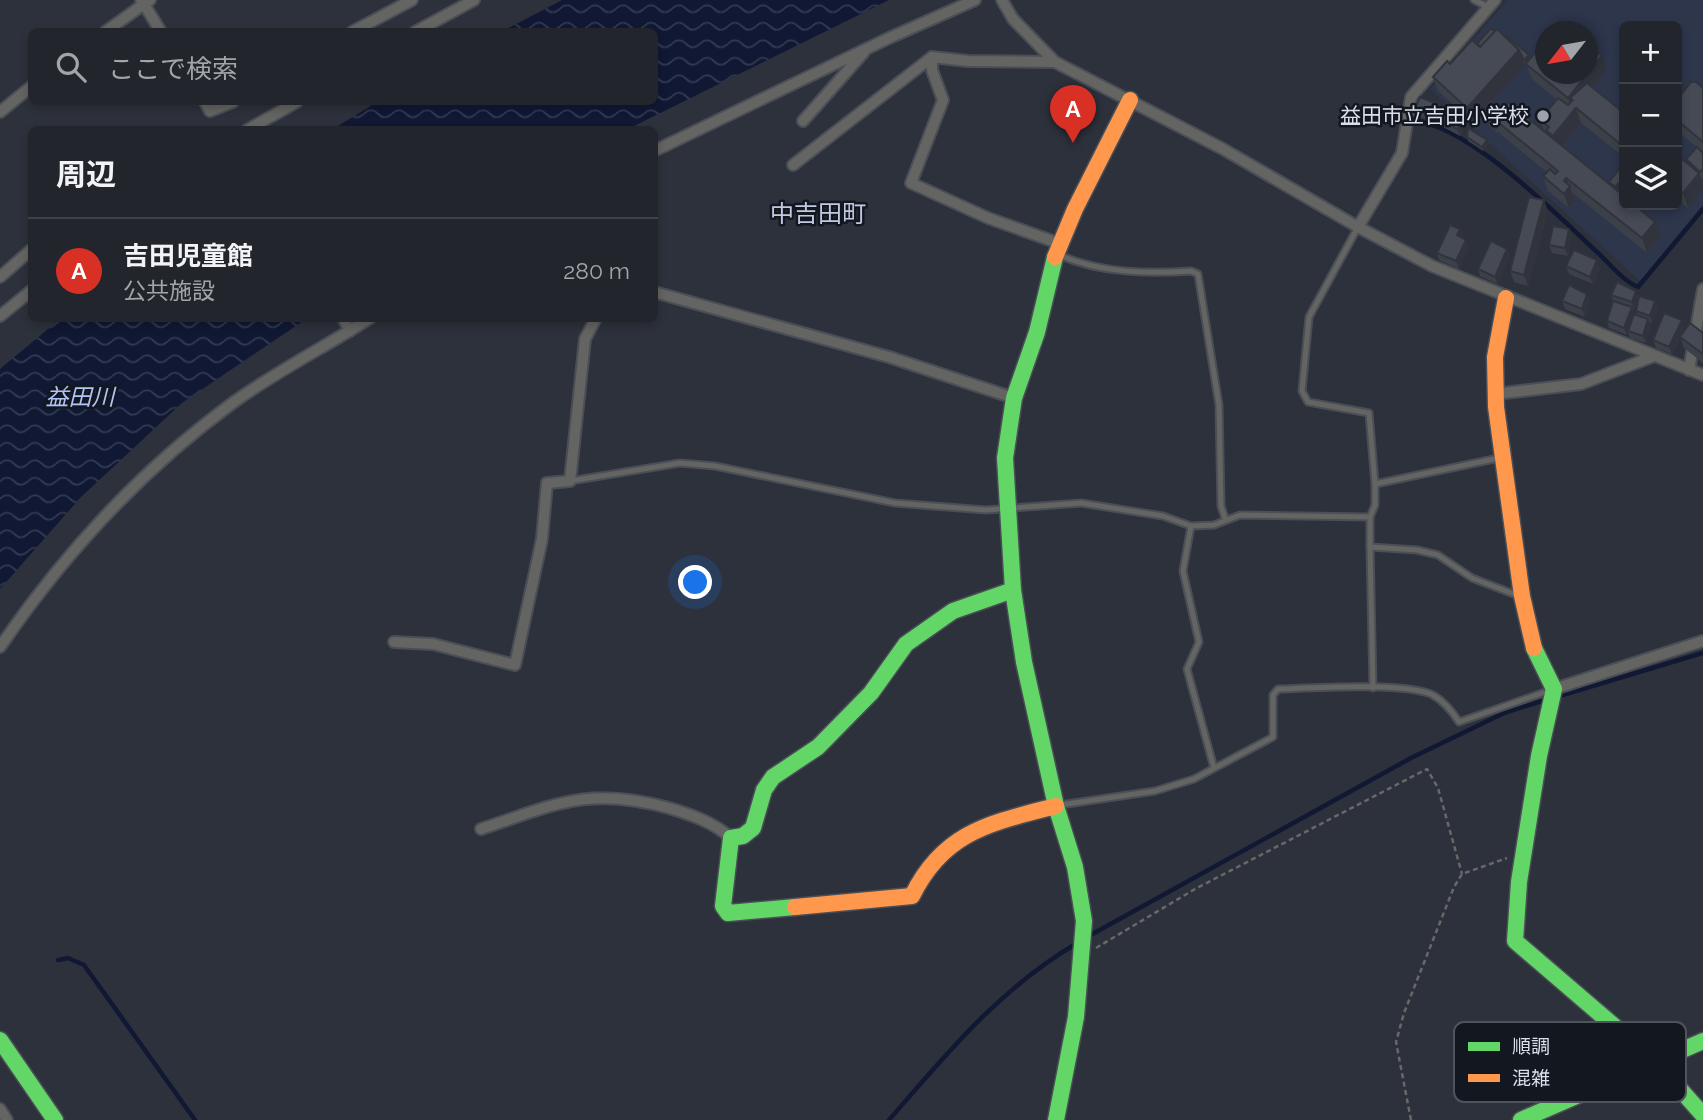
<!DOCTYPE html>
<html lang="ja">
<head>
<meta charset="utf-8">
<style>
	:root { --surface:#22252c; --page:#2e3138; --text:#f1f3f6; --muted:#a2a5a9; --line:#3f4248; --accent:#d93025 }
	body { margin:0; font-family:Raleway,"Noto Sans JP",sans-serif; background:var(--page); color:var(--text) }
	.controls { position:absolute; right:21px; top:21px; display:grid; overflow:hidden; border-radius:10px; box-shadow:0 4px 10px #0003 }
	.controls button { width:63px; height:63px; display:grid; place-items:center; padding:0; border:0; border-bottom:2px solid var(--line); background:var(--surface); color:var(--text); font:35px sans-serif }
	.compass { position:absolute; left:1535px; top:21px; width:63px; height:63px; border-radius:50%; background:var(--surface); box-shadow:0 4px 10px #0003; rotate:239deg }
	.you { position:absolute; left:696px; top:583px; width:24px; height:24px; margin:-18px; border:5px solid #fff; border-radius:50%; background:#1a73e8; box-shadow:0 0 0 10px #1a73e833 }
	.badge { display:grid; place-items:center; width:46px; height:46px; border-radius:50%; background:var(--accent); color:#fff; font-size:23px; font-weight:700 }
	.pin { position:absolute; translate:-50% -58px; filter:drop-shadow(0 2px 4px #0008) }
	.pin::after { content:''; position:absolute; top:37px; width:24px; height:21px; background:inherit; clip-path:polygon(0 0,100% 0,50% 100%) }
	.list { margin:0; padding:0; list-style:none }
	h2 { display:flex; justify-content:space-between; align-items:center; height:91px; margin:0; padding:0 28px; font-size:30px }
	h2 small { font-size:23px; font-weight:400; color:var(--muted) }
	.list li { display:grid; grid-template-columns:46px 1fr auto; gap:21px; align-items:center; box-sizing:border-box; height:105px; padding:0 28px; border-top:2px solid var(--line) }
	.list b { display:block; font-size:26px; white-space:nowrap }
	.list p { margin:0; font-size:23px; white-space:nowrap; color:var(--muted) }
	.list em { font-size:23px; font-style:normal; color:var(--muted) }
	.icon { flex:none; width:38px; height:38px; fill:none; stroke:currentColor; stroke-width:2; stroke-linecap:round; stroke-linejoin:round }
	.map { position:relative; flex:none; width:1703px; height:1120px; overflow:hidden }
	.search { position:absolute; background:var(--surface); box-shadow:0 4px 10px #0003; left:28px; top:28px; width:630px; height:77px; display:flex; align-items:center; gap:18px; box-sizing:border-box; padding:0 24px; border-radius:10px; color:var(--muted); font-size:26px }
	.panel { position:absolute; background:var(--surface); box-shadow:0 4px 10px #0003; left:28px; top:126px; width:630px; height:196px; border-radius:10px }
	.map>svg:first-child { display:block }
	.built { fill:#2e364c; fill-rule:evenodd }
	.water { fill:url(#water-waves) }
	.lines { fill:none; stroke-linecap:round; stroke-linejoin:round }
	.stream { stroke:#101834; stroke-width:4.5 }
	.lane-casing { stroke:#4a4e56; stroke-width:9 }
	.street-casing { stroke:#4a4e56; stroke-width:14 }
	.fast-casing { stroke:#4a4e56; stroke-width:19 }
	.slow-casing { stroke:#4a4e56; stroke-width:19 }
	.path { stroke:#686869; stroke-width:2.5; stroke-dasharray:5 3.5; stroke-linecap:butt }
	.lane { stroke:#646462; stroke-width:5 }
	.street { stroke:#646462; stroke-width:10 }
	.fast { stroke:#63d668; stroke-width:16 }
	.slow { stroke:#ff974d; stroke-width:16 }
	.wall { fill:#3c4049; fill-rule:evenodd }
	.shaded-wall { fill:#31343c }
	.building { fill:#464a55; stroke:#31343c; stroke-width:2 }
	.poi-dot { fill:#9da2ad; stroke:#13171f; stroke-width:2.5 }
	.labels { text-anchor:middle; stroke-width:5; stroke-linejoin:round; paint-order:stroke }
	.poi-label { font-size:21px; fill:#dadfeb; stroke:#13171f; text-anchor:end }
	.water-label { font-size:23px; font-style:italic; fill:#b1c4f5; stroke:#13171f }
	.quarter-label { font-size:24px; fill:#c0c9e1; stroke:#13171f }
	.key { fill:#13171f; stroke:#4f535c; stroke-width:2 }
	.key-label { font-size:19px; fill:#dadfeb }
</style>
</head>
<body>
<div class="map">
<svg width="1703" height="1120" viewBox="0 0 1703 1120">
	<defs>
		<pattern id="water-waves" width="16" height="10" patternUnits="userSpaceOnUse" patternTransform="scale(1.75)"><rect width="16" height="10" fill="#101834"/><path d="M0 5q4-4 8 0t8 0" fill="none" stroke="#323952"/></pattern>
	</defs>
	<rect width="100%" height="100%" fill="#2d313b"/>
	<path class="built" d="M 1508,0 L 1703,0 L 1703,204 L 1640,281 L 1430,89 ZM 1624,26 L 1677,26 L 1677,205 L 1624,205 ZM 1546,32 L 1588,32 L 1588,74 L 1546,74 Z"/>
	<g class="water">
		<polygon points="562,0 889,0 628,129 333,129 377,102 654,102 654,32 503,31"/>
		<polygon points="60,319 306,319 182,403 81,497 0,589 0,369"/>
	</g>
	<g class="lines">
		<g class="stream">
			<path d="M 1412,120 C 1470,126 1555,213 1597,252 C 1609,263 1623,281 1638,287 L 1703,209"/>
			<polyline points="1556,697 1703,653"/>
			<polyline points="1087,937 1411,758 1504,713 1548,699"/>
			<polyline points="58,960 68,958 84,965 195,1120"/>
			<path d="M 889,1120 C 948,1052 1000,988 1079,942"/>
		</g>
		<g class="lane-casing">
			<g id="lane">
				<polyline points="1474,0 1488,7"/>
				<polyline points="1358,227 1309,317 1302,391 1308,402 1369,413 1375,484"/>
				<path d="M 1059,255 C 1101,273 1146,274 1191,271 L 1198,274 L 1219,405 L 1221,506 L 1225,518"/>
				<polyline points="570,481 680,463 715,466 895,503 986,510 1081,503 1163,516 1191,526 1214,525 1240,515 1370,517 1370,547 1417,550 1438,555 1472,578 1519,596"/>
				<polyline points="1370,517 1375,505 1375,484 1499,458"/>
				<polyline points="1191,526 1183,571 1199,642 1187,669 1214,768"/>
				<polyline points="1370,547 1373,688"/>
				<path d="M 1060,805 L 1155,791 L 1194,779 L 1273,737 L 1273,695 L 1278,689 C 1311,688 1406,682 1433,695 C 1445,702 1452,711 1459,722 L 1551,690"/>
			</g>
		</g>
		<g class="street-casing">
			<g id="street">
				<polyline points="150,0 144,4 161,32"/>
				<polyline points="1002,0 1013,19 1055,62 1223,149 1358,227 1432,266 1703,375"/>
				<polyline points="105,32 144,4 141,0"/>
				<polyline points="352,32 412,0"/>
				<polyline points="415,32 474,0"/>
				<polyline points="932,57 932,70 943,100 911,183 988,218 1061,244"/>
				<polyline points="205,102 210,111 233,102"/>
				<polyline points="0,112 32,86"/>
				<polyline points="803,121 864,52"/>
				<polyline points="247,130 297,102"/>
				<polyline points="654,151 889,38 975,0"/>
				<polyline points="793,165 932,57 968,61 1055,62"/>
				<polyline points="1358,227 1402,153 1411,97 1495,0"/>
				<polyline points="0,277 32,249"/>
				<polyline points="654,292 889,357 1014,398"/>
				<polyline points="0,316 32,290"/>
				<polyline points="343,318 350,331"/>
				<polyline points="1689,370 1703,289"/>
				<polyline points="1495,394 1581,384 1654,356"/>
				<polyline points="394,642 433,644 515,665 542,539 547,483 570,481 585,339 596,318"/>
				<path d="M 0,647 C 64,554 142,469 234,402 C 277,371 325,347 370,318"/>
				<polyline points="1554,689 1703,641"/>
				<path d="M 481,829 C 556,804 589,786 669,808 C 692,815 713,822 731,838"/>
				<polyline points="0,1109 7,1120"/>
			</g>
		</g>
		<g class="fast-casing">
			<g id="fast">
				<polyline points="1055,257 1037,332 1014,398 1005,458 1013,590 1024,662 1056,806 1075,867 1084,921 1076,1017 1056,1120"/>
				<polyline points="1534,648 1554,689 1539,756 1519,882 1515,941 1656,1062 1703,1115"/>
				<polyline points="795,907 728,913 723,906 731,838 743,836 753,828 764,790 773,777 818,747 871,693 906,644 953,611 1013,590"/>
				<polyline points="0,1040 55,1120"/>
				<polyline points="1521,1120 1703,1041"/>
			</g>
		</g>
		<g class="slow-casing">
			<g id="slow">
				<polyline points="1055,257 1075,209 1130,100"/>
				<polyline points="1506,298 1495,357 1496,407 1522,596 1534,648"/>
				<path d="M 795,907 L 912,896 C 944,831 991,823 1056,806"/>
			</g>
		</g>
		<g class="path">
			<polyline points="1096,948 1195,889 1427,769 1438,788 1462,874"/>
			<polyline points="1411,1120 1396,1042 1404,1013 1454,887 1462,874 1507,858"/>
		</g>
		<use href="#lane" class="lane"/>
		<use href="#street" class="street"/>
		<use href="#fast" class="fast"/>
		<use href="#slow" class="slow"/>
	</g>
	<g class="wall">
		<polygon points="1477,44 1530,59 1526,64 1524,62 1525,65 1484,110 1494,119 1544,131 1540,120 1557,100 1532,79 1526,64 1607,70 1593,88 1624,113 1624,157 1581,123 1562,146 1610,185 1609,182 1624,163 1624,205 1661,236 1647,253 1573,193 1576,201 1569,208 1548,191 1543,176 1547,172 1500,134 1499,131 1497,133 1479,115 1473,122 1438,91 1433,77"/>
		<polygon points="1703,88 1703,152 1677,131 1677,100"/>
		<polygon points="1415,108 1445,111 1459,111 1462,119 1459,123 1463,131 1460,136 1443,127 1441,123 1440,125 1418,116"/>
		<polygon points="1467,137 1488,144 1483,151 1468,141"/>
		<polygon points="1703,153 1703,179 1700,177 1688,208 1677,199 1677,155 1688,164 1686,159"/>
		<polygon points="1548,211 1528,286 1514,282 1510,271"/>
		<polygon points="1460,229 1463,236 1462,238 1469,247 1459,269 1439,260 1437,253"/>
		<polygon points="1569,229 1571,237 1568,256 1552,253 1549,245"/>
		<polygon points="1507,249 1510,256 1497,284 1480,276 1478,269"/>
		<polygon points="1566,266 1600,268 1593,284 1569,274"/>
		<path d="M 1611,295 L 1639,298 L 1655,301 L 1658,309 L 1652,323 L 1649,322 L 1651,326 L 1646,343 L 1630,338 L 1628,332 L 1627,335 L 1609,328 L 1607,321 L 1613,301 ZM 1638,301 L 1636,311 L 1637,316 L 1634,315 L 1632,309 L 1634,310 Z"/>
		<polygon points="1562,301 1590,302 1585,317 1565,309"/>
		<polygon points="1682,320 1684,327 1680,336 1703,333 1703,363 1684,348 1680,337 1672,354 1656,348 1653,340"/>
	</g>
	<g class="shaded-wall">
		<polygon points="1519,50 1525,65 1479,115 1478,113 1479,115 1473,122 1467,108"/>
		<polygon points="1529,55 1530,59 1526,64 1524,60"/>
		<polygon points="1602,56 1607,70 1576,109 1581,123 1558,151 1553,136 1573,112 1568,98"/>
		<polygon points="1442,106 1445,113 1440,119 1441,123 1440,125 1438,118"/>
		<polygon points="1459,111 1462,119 1457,125 1454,118"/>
		<polygon points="1460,124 1463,131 1460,136 1457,129"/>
		<polygon points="1487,140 1488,144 1483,151 1482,147"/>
		<polygon points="1699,173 1703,185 1703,189 1688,208 1683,193"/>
		<polygon points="1566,178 1576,201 1569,208 1564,194 1564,181"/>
		<polygon points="1618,183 1624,198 1621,202 1616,187"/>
		<polygon points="1544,200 1548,211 1528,286 1524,275"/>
		<polygon points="1655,222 1661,236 1647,253 1642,238"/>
		<polygon points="1460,229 1463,236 1460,242 1457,235"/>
		<polygon points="1569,229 1571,237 1568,256 1565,248"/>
		<polygon points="1466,240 1469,247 1459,269 1456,261"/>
		<polygon points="1507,249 1510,256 1497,284 1495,277"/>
		<polygon points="1597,260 1600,268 1593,284 1590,277"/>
		<polygon points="1636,291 1639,298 1634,310 1632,302"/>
		<polygon points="1587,294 1590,302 1585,317 1582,309"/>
		<polygon points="1655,301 1658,309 1652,323 1650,316"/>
		<polygon points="1632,307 1634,315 1627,335 1624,328"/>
		<polygon points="1648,319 1651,326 1646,343 1643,336"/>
		<polygon points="1682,320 1684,327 1672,354 1669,347"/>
	</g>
	<g class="building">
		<polygon points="1560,20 1573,32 1552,32"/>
		<polygon points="1491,28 1495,32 1480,47 1477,44"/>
		<polygon points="1497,29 1519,50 1467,108 1433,77 1447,61 1450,64 1472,40 1480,47"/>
		<polygon points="1506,35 1529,55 1524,60 1519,50 1505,36"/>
		<polygon points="1545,40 1545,74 1587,74 1568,98 1526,64"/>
		<polygon points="1587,44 1602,56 1587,73"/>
		<polygon points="1691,82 1696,82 1703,88 1703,142 1677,120 1677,100"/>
		<polygon points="1587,83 1624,113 1624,147 1576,108 1553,136 1546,130 1549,127 1540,120 1558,98 1568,105 1573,100 1570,98"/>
		<polygon points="1420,97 1442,106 1438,118 1415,108"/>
		<polygon points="1449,102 1459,111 1454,118 1460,124 1457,129 1440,119"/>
		<polygon points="1508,102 1624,196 1624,205 1635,205 1655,222 1642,238 1566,178 1564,181 1570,186 1564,194 1543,176 1550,169 1555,174 1558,171 1494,119"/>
		<polygon points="1482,108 1494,119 1497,128 1496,129 1478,113"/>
		<polygon points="1468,128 1487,140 1482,147 1467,137"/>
		<polygon points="1697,147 1703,153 1703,169 1700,172 1686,159"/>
		<polygon points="1677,155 1699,173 1683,193 1677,189"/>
		<polygon points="1624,163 1624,188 1618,183 1616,187 1609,182"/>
		<polygon points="1529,197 1544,200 1524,275 1510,271"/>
		<polygon points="1450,225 1460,229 1457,235 1466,240 1456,261 1437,253"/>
		<polygon points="1553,226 1569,229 1565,248 1549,245"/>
		<polygon points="1491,241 1507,249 1495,277 1478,269"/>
		<polygon points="1574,250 1597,260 1590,277 1566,266"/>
		<polygon points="1617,282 1636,291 1632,302 1611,295"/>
		<polygon points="1569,285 1587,294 1582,309 1562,301"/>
		<polygon points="1639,296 1655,301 1650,316 1636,311"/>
		<polygon points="1613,301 1632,307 1624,328 1607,321"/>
		<polygon points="1664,313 1682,320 1669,347 1653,340"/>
		<polygon points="1634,314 1648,319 1643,336 1628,331"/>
		<polygon points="1690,323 1703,333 1703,354 1680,337"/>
	</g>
	<circle class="poi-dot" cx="1543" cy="116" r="7"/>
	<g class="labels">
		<g class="poi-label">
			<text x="1529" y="123">益田市立吉田小学校</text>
		</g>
		<g class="water-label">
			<text x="80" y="405">益田川</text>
		</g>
		<g class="quarter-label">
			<text x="818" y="222">中吉田町</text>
		</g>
	</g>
	<rect x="1454" y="1022" width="232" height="80" rx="10" class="key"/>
	<rect x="1468" y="1042" width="32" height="9" fill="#63d668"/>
	<rect x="1468" y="1074" width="32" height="8" fill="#ff974d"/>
	<g class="key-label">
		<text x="1512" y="1053">順調</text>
		<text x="1512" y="1085">混雑</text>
	</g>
</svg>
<div class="controls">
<button>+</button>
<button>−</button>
<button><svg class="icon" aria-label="layers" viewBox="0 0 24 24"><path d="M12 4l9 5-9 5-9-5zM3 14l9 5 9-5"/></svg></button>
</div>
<svg class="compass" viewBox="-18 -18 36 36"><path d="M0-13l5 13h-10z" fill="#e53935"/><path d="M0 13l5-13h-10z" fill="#a2a5a9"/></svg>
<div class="you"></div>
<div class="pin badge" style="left:1073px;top:143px">A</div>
<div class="search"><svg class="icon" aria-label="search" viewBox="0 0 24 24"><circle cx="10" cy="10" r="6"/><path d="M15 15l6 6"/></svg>ここで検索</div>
<section class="panel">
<h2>周辺<small></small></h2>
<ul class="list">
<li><span class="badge">A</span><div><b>吉田児童館</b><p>公共施設</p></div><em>280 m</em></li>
</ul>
</section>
</div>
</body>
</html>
